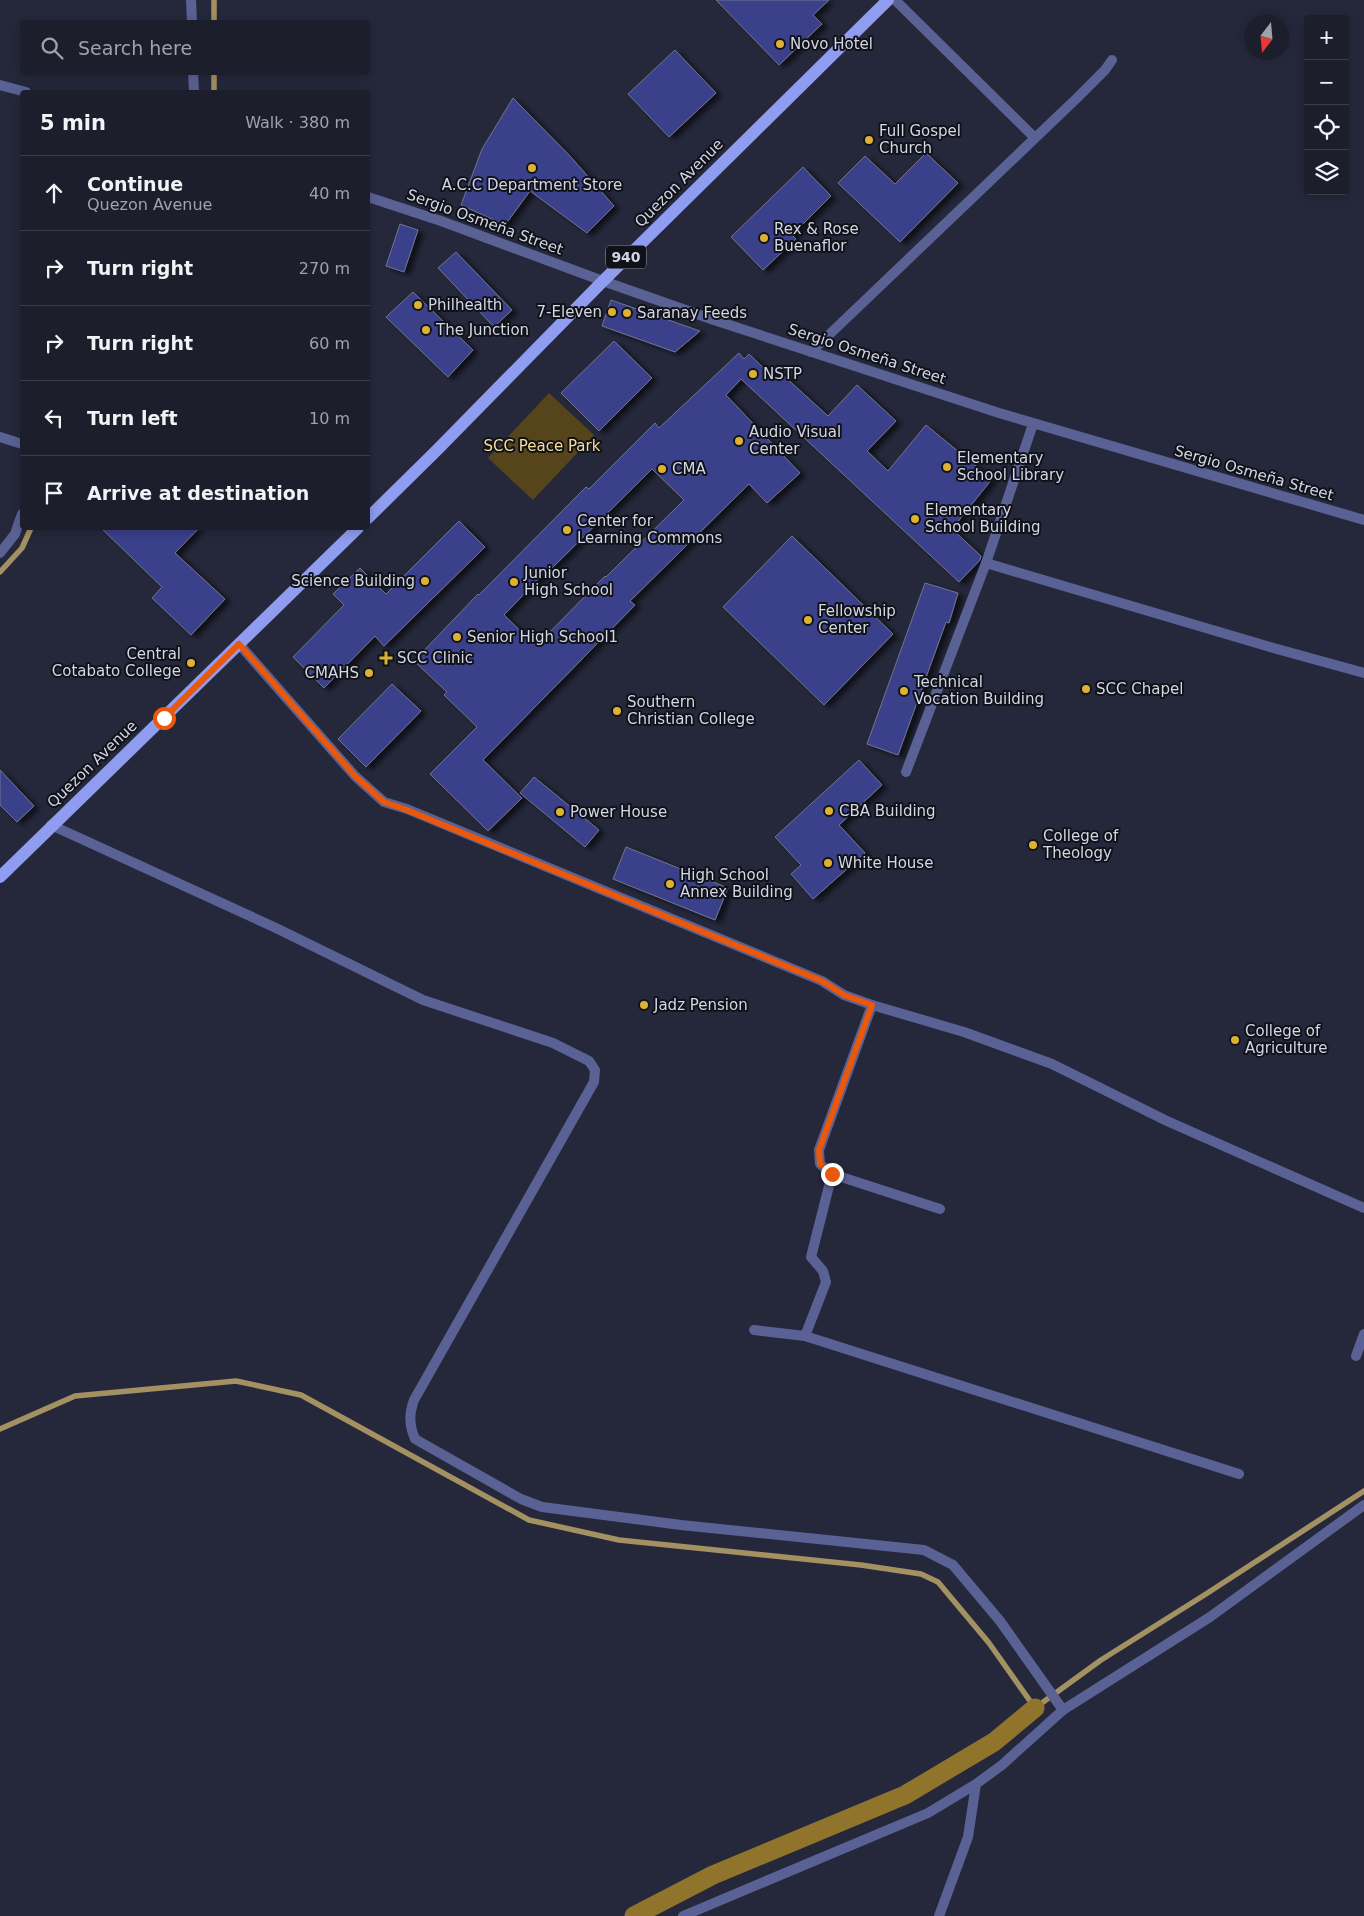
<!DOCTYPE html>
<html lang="en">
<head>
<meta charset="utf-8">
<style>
	:root { --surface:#1c1e2c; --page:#252734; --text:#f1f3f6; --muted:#a0a2a9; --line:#3a3c48 }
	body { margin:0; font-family:"DejaVu Sans",sans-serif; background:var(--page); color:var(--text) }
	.controls { position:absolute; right:15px; top:15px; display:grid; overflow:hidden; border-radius:5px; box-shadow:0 2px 12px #0003 }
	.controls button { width:45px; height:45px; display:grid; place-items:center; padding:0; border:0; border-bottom:1px solid var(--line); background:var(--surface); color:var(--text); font:25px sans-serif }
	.compass { position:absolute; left:1244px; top:15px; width:45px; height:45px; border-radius:50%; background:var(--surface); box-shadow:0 2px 12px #0003; rotate:196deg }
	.stop { position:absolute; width:15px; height:15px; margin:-11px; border:4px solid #ea580c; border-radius:50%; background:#fff }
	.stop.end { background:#ea580c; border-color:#fff; box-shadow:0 1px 5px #0008 }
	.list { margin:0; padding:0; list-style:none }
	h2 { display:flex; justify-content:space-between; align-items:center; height:65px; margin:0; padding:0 20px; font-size:21px }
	h2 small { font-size:16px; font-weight:400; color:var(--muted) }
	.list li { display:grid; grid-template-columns:32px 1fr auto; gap:15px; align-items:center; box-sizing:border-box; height:75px; padding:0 20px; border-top:1px solid var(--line) }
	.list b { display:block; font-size:19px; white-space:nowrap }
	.list p { margin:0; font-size:16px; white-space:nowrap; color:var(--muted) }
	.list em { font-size:16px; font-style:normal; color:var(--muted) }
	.icon { flex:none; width:28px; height:28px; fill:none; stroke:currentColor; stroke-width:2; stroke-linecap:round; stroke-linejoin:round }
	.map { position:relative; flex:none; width:1364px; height:1916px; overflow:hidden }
	.search { position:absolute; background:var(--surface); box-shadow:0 2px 12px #0003; left:20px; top:20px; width:350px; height:55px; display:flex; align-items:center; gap:12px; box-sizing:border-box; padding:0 18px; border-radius:5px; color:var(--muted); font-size:19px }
	.panel { position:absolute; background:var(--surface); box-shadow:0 2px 12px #0003; left:20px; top:90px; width:350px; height:440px; border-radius:5px }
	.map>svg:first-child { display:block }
	.green { fill:#56451a }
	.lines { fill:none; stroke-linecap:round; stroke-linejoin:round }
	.stream { stroke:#a49162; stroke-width:5.5 }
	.canal { stroke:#90742b; stroke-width:19 }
	.building { fill:#3b418b; stroke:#6f748b; fill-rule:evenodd; filter:url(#shadow) }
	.minor { stroke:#5a6295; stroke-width:10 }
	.tertiary { stroke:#5a6295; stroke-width:10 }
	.primary { stroke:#8f9cf0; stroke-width:12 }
	.route { stroke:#ea580c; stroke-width:6 }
	.poi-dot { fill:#ddb133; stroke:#10121a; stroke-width:2 }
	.labels { text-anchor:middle; stroke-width:4; stroke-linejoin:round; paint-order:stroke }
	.shield { fill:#10121a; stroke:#989ba7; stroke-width:1 }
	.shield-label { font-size:14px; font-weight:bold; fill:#d3d6e3 }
	.poi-label { font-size:15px; fill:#d3d6e3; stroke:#10121a; text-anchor:start }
	.street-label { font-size:15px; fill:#d3d6e3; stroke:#10121a }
	.park-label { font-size:15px; fill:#f9dd99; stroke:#10121a }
</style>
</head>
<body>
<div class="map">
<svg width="1364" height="1916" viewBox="0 0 1364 1916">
	<defs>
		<filter id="shadow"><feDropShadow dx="5.5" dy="3" stdDeviation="2.5" flood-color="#0009"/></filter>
	</defs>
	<rect width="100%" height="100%" fill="#25283b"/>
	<polygon class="green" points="549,393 594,435 533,500 488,458"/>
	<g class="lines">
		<g class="stream">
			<polyline points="214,22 214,0"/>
			<polyline points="214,92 214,72"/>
			<polyline points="0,572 22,548 31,528"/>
			<polyline points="0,1429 75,1396 236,1381 301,1395 529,1520 619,1540 861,1565 921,1574 938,1582 989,1643 1035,1708 1101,1660 1206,1594 1364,1491"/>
		</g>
		<polyline class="canal" points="634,1916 713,1875 905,1795 994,1742 1035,1708"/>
	</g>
	<g class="building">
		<polygon points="716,0 829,0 813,15 822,24 779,65"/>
		<polygon points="675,50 716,93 669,137 628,94"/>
		<polygon points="513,98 570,156 614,206 587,233 530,191 505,225 461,205 482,149"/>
		<polygon points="926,153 958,183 900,242 838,183 865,156 895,184"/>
		<polygon points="803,167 831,196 792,235 796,239 763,270 731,237"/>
		<polygon points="400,224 418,230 404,272 386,266"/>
		<polygon points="456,252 512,310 494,327 438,268"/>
		<polygon points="413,292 473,350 448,377 386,317"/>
		<polygon points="611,300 700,331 675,352 602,326"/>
		<polygon points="614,341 652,378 599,431 561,393"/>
		<path d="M 739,353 L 744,359 L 749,354 L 777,381 L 783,375 L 828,416 L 857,385 L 896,421 L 867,451 L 888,471 L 926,425 L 992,479 L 952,529 L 981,556 L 980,560 L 959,582 L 741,379 L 726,395 L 800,473 L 767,503 L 749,484 L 630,601 L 635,605 L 483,760 L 522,798 L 488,831 L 430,774 L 477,727 L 444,695 L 447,692 L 414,661 L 478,594 L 479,595 L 586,487 L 589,489 L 655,423 L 659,428 ZM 652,469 L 684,500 L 606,577 L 605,576 L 536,646 L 504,615 L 546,571 L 548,572 Z"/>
		<polygon points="459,521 485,547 384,646 375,636 324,688 293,657 344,605 333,594 360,568 386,594"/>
		<polygon points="101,528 199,528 175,553 225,599 191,635 152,598 162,587"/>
		<polygon points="792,536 893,634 824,705 723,607"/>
		<polygon points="925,583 958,593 949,623 946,622 898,755 867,744"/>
		<polygon points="392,684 421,711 366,767 338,739"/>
		<polygon points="859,760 882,785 839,825 865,853 813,899 791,874 801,865 775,837"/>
		<polygon points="0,770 34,806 17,822 0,805"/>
		<polygon points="534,777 599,830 585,847 520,793"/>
		<polygon points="626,847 728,888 715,920 613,879"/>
	</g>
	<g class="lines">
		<g class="minor">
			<polyline points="895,0 1034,137"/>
			<polyline points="811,352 1077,98 1105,70 1112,60"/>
			<polyline points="0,437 22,444"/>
			<polyline points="0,553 15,534 22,514"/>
			<polyline points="986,563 1270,647 1364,673"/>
			<polyline points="239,644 355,776 384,802 407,809 822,981 844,995 872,1005 964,1032 1052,1064 1167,1121 1364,1208"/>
			<polyline points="906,772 986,563 1033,424"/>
			<path d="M 51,825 L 276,928 L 423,1000 L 553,1043 L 589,1061 L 595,1070 L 594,1082 L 414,1400 C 409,1414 409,1425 415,1439 L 521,1499 L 542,1507 L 681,1525 L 924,1550 L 953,1565 L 1000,1621 L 1063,1710"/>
			<polyline points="872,1005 819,1150 820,1164 832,1174 940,1209"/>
			<polyline points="754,1330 805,1336 1239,1474"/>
			<polyline points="805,1336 826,1282 823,1271 811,1257 832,1174"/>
			<polyline points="1356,1356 1364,1334"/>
			<polyline points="683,1916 928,1813 976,1784 1002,1765 1063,1710 1210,1617 1364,1505"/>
			<polyline points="939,1916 968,1837 976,1784"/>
		</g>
		<g class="tertiary">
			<polyline points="191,0 192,22"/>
			<polyline points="193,72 194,92"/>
			<polyline points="0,85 26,92"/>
			<polyline points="368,197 441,221 603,281 714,320 999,413 1364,520"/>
		</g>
		<g class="primary">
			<polyline points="368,518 437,450 603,281 888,0"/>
			<polyline points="0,877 358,528"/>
		</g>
	</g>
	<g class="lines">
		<polyline class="route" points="164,718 239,644 355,776 384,802 407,810 822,981 844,995 872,1005 819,1150 820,1164 832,1174"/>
	</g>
	<g class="poi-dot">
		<circle cx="780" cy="44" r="5"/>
		<circle cx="869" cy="140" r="5"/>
		<circle cx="532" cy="168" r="5"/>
		<circle cx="764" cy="238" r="5"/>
		<circle cx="418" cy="305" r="5"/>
		<circle cx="612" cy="312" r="5"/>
		<circle cx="627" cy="313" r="5"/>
		<circle cx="426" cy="330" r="5"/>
		<circle cx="753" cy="374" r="5"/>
		<circle cx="739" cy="441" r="5"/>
		<circle cx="947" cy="467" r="5"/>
		<circle cx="662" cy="469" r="5"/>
		<circle cx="915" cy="519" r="5"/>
		<circle cx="567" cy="530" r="5"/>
		<circle cx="425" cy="581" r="5"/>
		<circle cx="514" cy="582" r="5"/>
		<circle cx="808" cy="620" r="5"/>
		<circle cx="457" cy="637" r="5"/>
		<path d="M383.5 650.5h5v5h5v5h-5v5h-5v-5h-5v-5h5z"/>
		<circle cx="191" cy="663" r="5"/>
		<circle cx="369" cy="673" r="5"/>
		<circle cx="1086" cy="689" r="5"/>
		<circle cx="904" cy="691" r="5"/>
		<circle cx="617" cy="711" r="5"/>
		<circle cx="829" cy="811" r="5"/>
		<circle cx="560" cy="812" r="5"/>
		<circle cx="1033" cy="845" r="5"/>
		<circle cx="828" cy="863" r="5"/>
		<circle cx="670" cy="884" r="5"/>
		<circle cx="644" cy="1005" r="5"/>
		<circle cx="1235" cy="1040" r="5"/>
	</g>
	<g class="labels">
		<rect class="shield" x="606" y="245.5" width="40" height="23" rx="4"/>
		<g class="shield-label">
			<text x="626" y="262">940</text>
		</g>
		<g class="poi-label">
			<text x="790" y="49">Novo Hotel</text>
			<text x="879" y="136">Full Gospel<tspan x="879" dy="17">Church</tspan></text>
			<text x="532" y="190" text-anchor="middle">A.C.C Department Store</text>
			<text x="774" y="234">Rex &amp; Rose<tspan x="774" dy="17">Buenaflor</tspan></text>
			<text x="428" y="310">Philhealth</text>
			<text x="602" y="317" text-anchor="end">7-Eleven</text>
			<text x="637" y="318">Saranay Feeds</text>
			<text x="436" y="335">The Junction</text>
			<text x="763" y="379">NSTP</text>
			<text x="749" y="437">Audio Visual<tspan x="749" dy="17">Center</tspan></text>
			<text x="957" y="463">Elementary<tspan x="957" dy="17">School Library</tspan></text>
			<text x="672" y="474">CMA</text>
			<text x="925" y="515">Elementary<tspan x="925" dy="17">School Building</tspan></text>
			<text x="577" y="526">Center for<tspan x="577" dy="17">Learning Commons</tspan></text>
			<text x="524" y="578">Junior<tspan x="524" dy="17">High School</tspan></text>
			<text x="415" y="586" text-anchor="end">Science Building</text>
			<text x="818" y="616">Fellowship<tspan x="818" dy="17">Center</tspan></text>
			<text x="467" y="642">Senior High School1</text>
			<text x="181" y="659" text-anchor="end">Central<tspan x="181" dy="17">Cotabato College</tspan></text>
			<text x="397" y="663">SCC Clinic</text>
			<text x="359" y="678" text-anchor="end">CMAHS</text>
			<text x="914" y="687">Technical<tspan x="914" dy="17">Vocation Building</tspan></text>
			<text x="1096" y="694">SCC Chapel</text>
			<text x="627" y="707">Southern<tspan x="627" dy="17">Christian College</tspan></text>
			<text x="839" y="816">CBA Building</text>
			<text x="570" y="817">Power House</text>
			<text x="1043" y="841">College of<tspan x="1043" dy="17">Theology</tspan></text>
			<text x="838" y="868">White House</text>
			<text x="680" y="880">High School<tspan x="680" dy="17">Annex Building</tspan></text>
			<text x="654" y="1010">Jadz Pension</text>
			<text x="1245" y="1036">College of<tspan x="1245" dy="17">Agriculture</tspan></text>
		</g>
		<g class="street-label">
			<text transform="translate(679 183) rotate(-45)" y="5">Quezon Avenue</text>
			<text transform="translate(485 222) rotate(20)" y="5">Sergio Osmeña Street</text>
			<text transform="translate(867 354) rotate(18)" y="5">Sergio Osmeña Street</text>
			<text transform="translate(1254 473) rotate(16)" y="5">Sergio Osmeña Street</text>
			<text transform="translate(92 764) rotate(-44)" y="5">Quezon Avenue</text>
		</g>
		<g class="park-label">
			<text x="542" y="451">SCC Peace Park</text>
		</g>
	</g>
</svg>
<div class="controls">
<button>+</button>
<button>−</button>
<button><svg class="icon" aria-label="locate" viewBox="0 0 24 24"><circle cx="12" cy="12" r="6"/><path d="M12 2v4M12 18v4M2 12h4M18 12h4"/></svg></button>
<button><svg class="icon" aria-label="layers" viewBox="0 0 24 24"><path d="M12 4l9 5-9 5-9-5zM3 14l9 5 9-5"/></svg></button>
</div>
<svg class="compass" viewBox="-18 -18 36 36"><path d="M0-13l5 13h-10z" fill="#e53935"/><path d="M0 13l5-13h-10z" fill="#a0a2a9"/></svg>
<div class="stop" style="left:164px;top:718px"></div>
<div class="stop end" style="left:832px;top:1174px"></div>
<div class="search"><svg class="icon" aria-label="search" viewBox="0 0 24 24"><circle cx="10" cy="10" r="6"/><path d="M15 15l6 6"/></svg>Search here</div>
<section class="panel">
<h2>5 min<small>Walk · 380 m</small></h2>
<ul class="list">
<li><svg class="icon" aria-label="ahead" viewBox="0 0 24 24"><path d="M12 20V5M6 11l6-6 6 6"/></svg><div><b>Continue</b><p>Quezon Avenue</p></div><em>40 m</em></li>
<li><svg class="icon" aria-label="right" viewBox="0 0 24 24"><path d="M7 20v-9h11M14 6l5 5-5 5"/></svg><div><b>Turn right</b></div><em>270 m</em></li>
<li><svg class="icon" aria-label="right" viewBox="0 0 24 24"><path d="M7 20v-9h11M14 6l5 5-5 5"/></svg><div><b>Turn right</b></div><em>60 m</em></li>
<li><svg class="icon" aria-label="left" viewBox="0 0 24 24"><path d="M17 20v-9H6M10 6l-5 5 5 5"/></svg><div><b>Turn left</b></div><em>10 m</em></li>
<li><svg class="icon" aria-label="arrive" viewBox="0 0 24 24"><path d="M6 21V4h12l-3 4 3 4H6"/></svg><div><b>Arrive at destination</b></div></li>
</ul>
</section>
</div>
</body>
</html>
